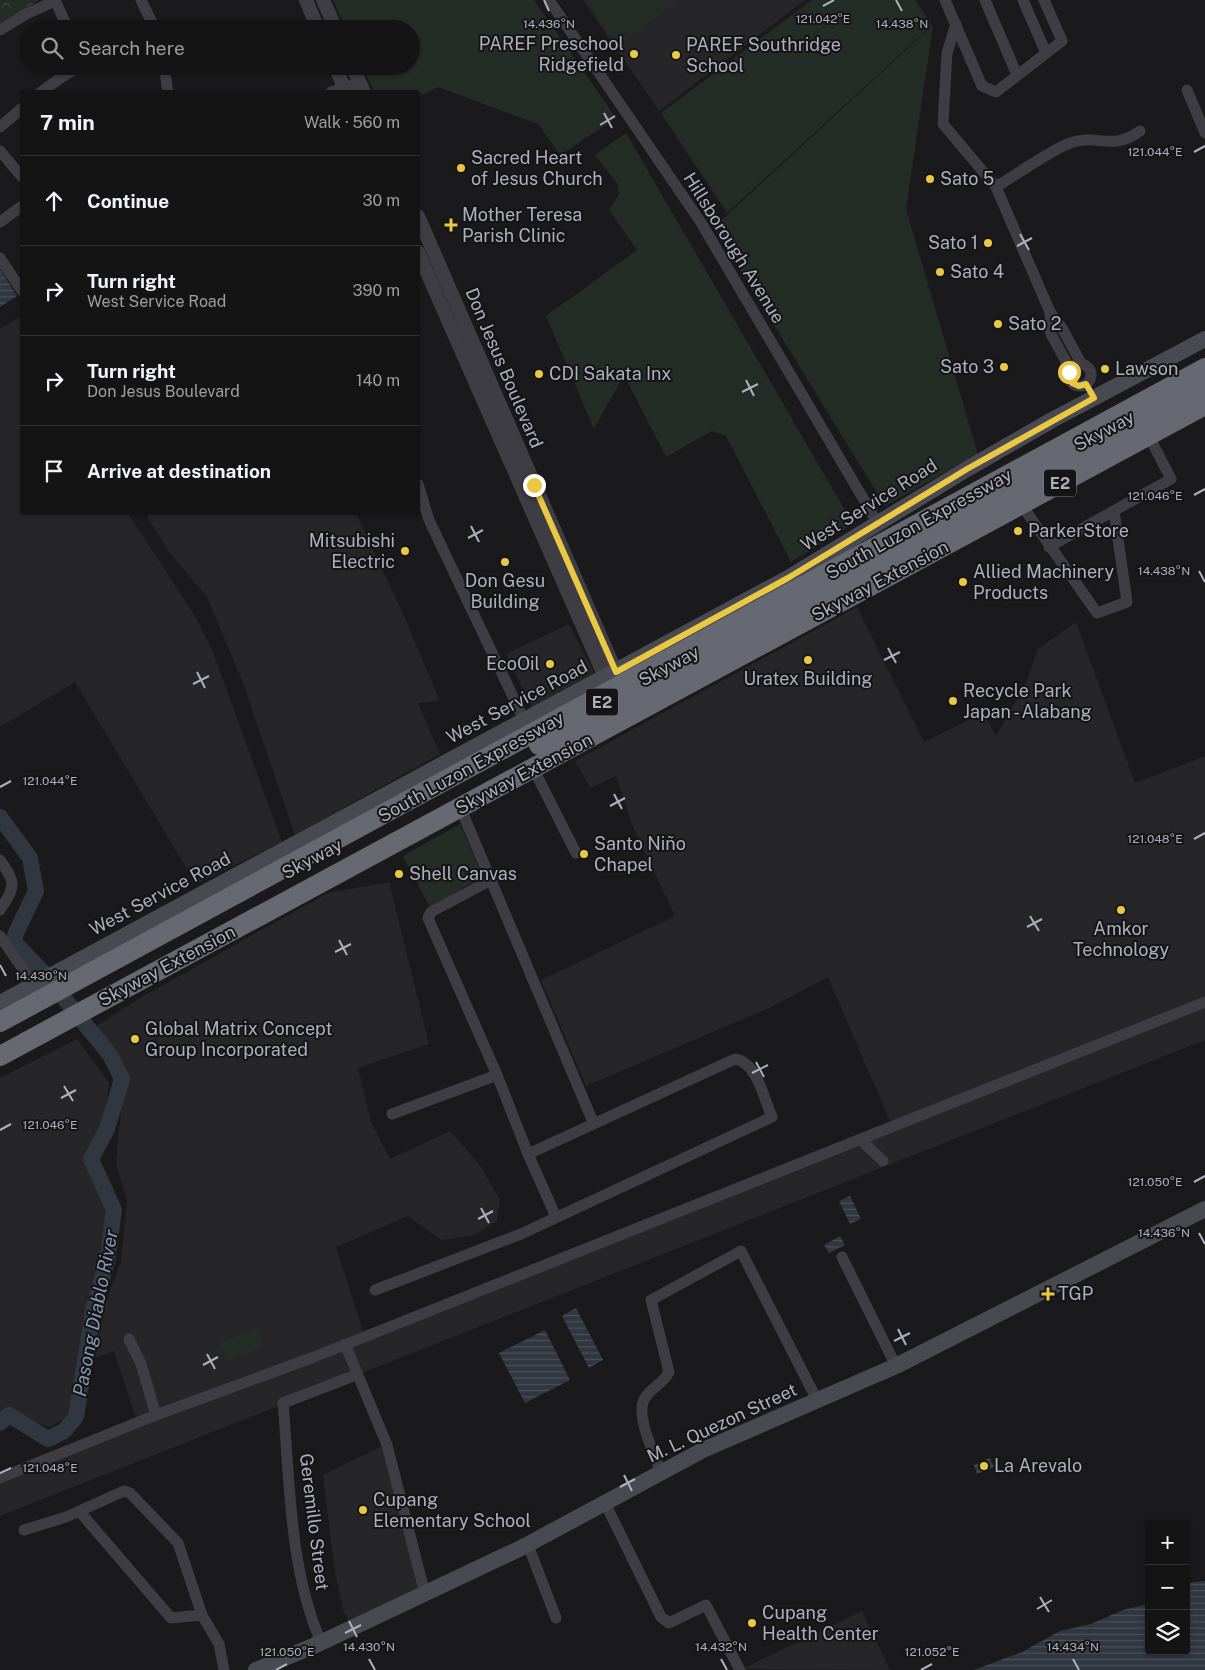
<!DOCTYPE html>
<html lang="en">
<head>
<meta charset="utf-8">
<style>
	:root { --surface:#141415; --page:#1d1d1e; --text:#f1f3f6; --muted:#9d9ea0; --line:#333334 }
	body { margin:0; font-family:"Public Sans",sans-serif; background:var(--page); color:var(--text) }
	.controls { position:absolute; right:15px; bottom:15px; display:grid; overflow:hidden; border-radius:5px; box-shadow:0 1px 4px #0004 }
	.controls button { width:45px; height:45px; display:grid; place-items:center; padding:0; border:0; border-bottom:1px solid var(--line); background:var(--surface); color:var(--text); font:25px sans-serif }
	.stop { position:absolute; width:15px; height:15px; margin:-11px; border:4px solid #eac844; border-radius:50%; background:#fff }
	.stop.end { background:#eac844; border-color:#fff; box-shadow:0 1px 5px #0008 }
	.list { margin:0; padding:0; list-style:none }
	h2 { display:flex; justify-content:space-between; align-items:center; height:65px; margin:0; padding:0 20px; font-size:21px }
	h2 small { font-size:16px; font-weight:400; color:var(--muted) }
	.list li { display:grid; grid-template-columns:32px 1fr auto; gap:15px; align-items:center; box-sizing:border-box; height:90px; padding:0 20px; border-top:1px solid var(--line) }
	.list b { display:block; font-size:19px; white-space:nowrap }
	.list p { margin:0; font-size:16px; white-space:nowrap; color:var(--muted) }
	.list em { font-size:16px; font-style:normal; color:var(--muted) }
	.icon { flex:none; width:28px; height:28px; fill:none; stroke:currentColor; stroke-width:2; stroke-linecap:round; stroke-linejoin:round }
	.map { position:relative; flex:none; width:1205px; height:1670px; overflow:hidden }
	.search { position:absolute; background:var(--surface); box-shadow:0 1px 4px #0004; left:20px; top:20px; width:400px; height:55px; display:flex; align-items:center; gap:12px; box-sizing:border-box; padding:0 18px; border-radius:28px; color:var(--muted); font-size:19px }
	.panel { position:absolute; background:var(--surface); box-shadow:0 1px 4px #0004; left:20px; top:90px; width:400px; height:425px; border-radius:5px }
	.map>svg:first-child { display:block }
	.built { fill:#262629 }
	.grass { fill:#242c26 }
	.forest { fill:url(#forest-crowns) }
	.water { fill:url(#water-rules) }
	.lines { fill:none; stroke-linecap:round; stroke-linejoin:round }
	.river { stroke:#303740; stroke-width:16 }
	.minor { stroke:#3d3d43; stroke-width:11 }
	.tertiary { stroke:#3d3d43; stroke-width:14 }
	.secondary { stroke:#494a51; stroke-width:16 }
	.motorway { stroke:#676972; stroke-width:20 }
	.route { stroke:#eac844; stroke-width:6 }
	.ticks { fill:none; stroke:#adafbb; stroke-width:2 }
	.poi-dot { fill:#eac844; stroke:#151517; stroke-width:2 }
	.labels { text-anchor:middle; stroke-width:4; stroke-linejoin:round; paint-order:stroke }
	.shield { fill:#151517; stroke:#7f818a; stroke-width:1 }
	.shield-label { font-size:16px; font-weight:bold; fill:#adafbb }
	.poi-label { font-size:18px; fill:#adafbb; stroke:#151517; text-anchor:start }
	.street-label { font-size:18px; fill:#adafbb; stroke:#151517 }
	.water-label { font-size:19px; font-style:italic; fill:#8698b4; stroke:#151517 }
	.ticks-label { font-size:12px; text-anchor:middle; fill:#adafbb; stroke:#151517; stroke-width:4; stroke-linejoin:round; paint-order:stroke }
</style>
</head>
<body>
<div class="map">
<svg width="1205" height="1670" viewBox="0 0 1205 1670">
	<defs>
		<pattern id="forest-crowns" width="20" height="18" patternUnits="userSpaceOnUse" patternTransform="scale(1.25)"><rect width="20" height="18" fill="#242c26"/><path d="M2 6a3 3 0 1 1 6 0M12 15a3 3 0 1 1 6 0" fill="none" stroke="#414844"/></pattern>
		<pattern id="water-rules" width="6" height="5" patternUnits="userSpaceOnUse" patternTransform="scale(1.25)"><rect width="6" height="5" fill="#303740"/><path d="M0 2.5h6" fill="none" stroke="#4b515a"/></pattern>
	</defs>
	<rect width="100%" height="100%" fill="#1a1a1c"/>
	<g class="built">
		<polygon points="583,0 805,0 659,111"/>
		<polygon points="22,315 22,512 128,513 195,616 213,652 282,842 196,884 75,682 0,727 0,329"/>
		<polygon points="145,513 356,513 404,616 440,701 418,703 440,754 295,835 243,683 207,597 169,552"/>
		<polygon points="857,607 924,742 983,713 996,736 1026,683 1038,649 1076,622 1135,783 1205,756 1205,1040 0,1516 0,1474 137,1421 114,1351 93,1359 105,1304 121,1261 127,1201 116,1163 124,1079 92,1029 140,998 328,893 389,882 429,1044 358,1068 371,1122 390,1159 450,1131 479,1164 500,1200 497,1221 472,1236 441,1240 408,1216 336,1247 364,1334 890,1121 828,977 769,1008 586,1086 541,980 675,916 633,827 616,776 590,788 575,761"/>
		<polygon points="569,624 594,673 532,708 506,654"/>
		<polygon points="77,1039 109,1083 104,1121 98,1145 100,1170 113,1211 108,1253 87,1296 80,1364 68,1417 49,1427 3,1411 0,1413 0,1078"/>
		<polygon points="382,1446 421,1588 350,1625 344,1612 335,1573 323,1475"/>
		<polygon points="862,1611 890,1670 742,1669"/>
	</g>
	<g class="grass">
		<polygon points="333,0 534,0 616,118 560,155 538,124 438,87 418,97 418,92 374,92 362,66 411,66 411,29 346,29"/>
		<polygon points="586,0 678,0 618,45"/>
		<polygon points="812,0 915,0 932,25 727,213 661,113"/>
		<polygon points="933,25 906,209 978,454 885,506 714,227"/>
		<polygon points="626,133 853,524 791,562 726,436 712,431 666,457 624,375 594,429 546,316 637,250 609,210 619,194 617,183 595,155"/>
		<polygon points="460,824 483,876 430,908 403,856"/>
		<polygon points="257,1328 264,1347 227,1361 220,1342"/>
	</g>
	<polygon class="forest" points="0,0 38,0 38,1 0,23"/>
	<g class="water">
		<polygon points="0,269 17,296 0,307"/>
		<polygon points="850,1196 861,1219 850,1224 839,1201"/>
		<polygon points="840,1236 845,1245 829,1253 824,1245"/>
		<polygon points="576,1308 603,1360 589,1368 562,1316"/>
		<polygon points="545,1330 570,1380 525,1403 499,1353"/>
		<polygon points="990,1458 994,1467 977,1474 974,1465"/>
		<polygon points="1205,1581 1205,1670 974,1670 1022,1652 1060,1631 1091,1624 1123,1610 1149,1604 1149,1651 1186,1651 1186,1583"/>
	</g>
	<g class="lines">
		<polyline class="river" points="0,817 30,858 36,891 15,935 15,943 42,971 110,1055 122,1079 107,1129 91,1159 114,1210 107,1262 94,1305 76,1417 64,1431 48,1439 9,1415 0,1423"/>
		<g class="minor">
			<polyline points="55,0 68,29"/>
			<polyline points="141,0 155,29"/>
			<polyline points="549,0 700,221 877,522"/>
			<polyline points="945,0 982,86 996,92 1062,41 1044,0"/>
			<polyline points="985,0 1017,75"/>
			<polyline points="1023,0 1046,53"/>
			<polyline points="956,24 947,53 943,124 996,187 1050,312 1062,328 1081,363"/>
			<polyline points="0,30 26,14 55,1"/>
			<polyline points="164,66 168,92"/>
			<polyline points="1187,90 1205,133"/>
			<polyline points="41,92 62,77 80,66"/>
			<polyline points="331,92 360,83"/>
			<polyline points="0,127 22,108"/>
			<polyline points="0,151 22,177"/>
			<path d="M 996,187 C 1016,175 1049,151 1070,143 C 1097,133 1111,152 1140,131"/>
			<polyline points="0,222 22,206"/>
			<polyline points="0,258 22,291"/>
			<polyline points="1050,312 1051,334 1070,369"/>
			<circle cx="1080" cy="375" r="11"/>
			<polyline points="418,484 429,520 524,720"/>
			<polyline points="1023,507 1097,613 1127,602 1114,511"/>
			<polyline points="1049,547 1171,479 1151,440"/>
			<polyline points="536,774 576,853"/>
			<polyline points="463,814 593,1122"/>
			<path d="M 0,860 C 16,883 16,886 0,910"/>
			<polyline points="491,880 431,912 428,918 497,1075 528,1154 556,1217"/>
			<polyline points="0,936 34,985"/>
			<polyline points="392,1114 497,1075"/>
			<polyline points="860,1139 883,1161"/>
			<polyline points="842,1257 896,1366"/>
			<path d="M 375,1290 L 521,1234 L 772,1117 C 764,1099 757,1062 735,1059 L 528,1154"/>
			<polyline points="129,1339 141,1364 156,1415"/>
			<polyline points="345,1344 387,1445 425,1594"/>
			<path d="M 661,1473 C 655,1454 634,1415 645,1398 C 651,1388 664,1383 669,1372 L 651,1300 L 741,1251 L 817,1400"/>
			<polyline points="0,1478 156,1415 314,1357 1205,1002"/>
			<polyline points="605,1503 661,1617 669,1623 706,1605 740,1670"/>
			<polyline points="80,1512 171,1618 202,1615"/>
			<polyline points="24,1530 66,1517 124,1491 130,1493 178,1543 202,1615 219,1644 224,1670"/>
			<polyline points="528,1545 556,1618"/>
			<path d="M 321,1642 C 289,1569 290,1482 283,1403 L 356,1375"/>
		</g>
		<g class="tertiary">
			<polyline points="306,0 318,29"/>
			<polyline points="323,0 336,29"/>
			<polyline points="335,66 346,92"/>
			<polyline points="352,66 364,92"/>
			<polyline points="418,216 616,672"/>
			<polyline points="418,252 605,677"/>
		</g>
		<g class="secondary">
			<polyline points="0,1003 788,578 967,469 1052,420 1205,339"/>
			<polyline points="256,1670 318,1644 523,1547 703,1450 896,1366 1205,1209"/>
		</g>
		<g class="motorway">
			<polyline points="539,745 1205,386"/>
			<polyline points="0,1022 1205,368"/>
			<polyline points="0,1056 1205,405"/>
		</g>
	</g>
	<g class="lines">
		<polyline class="route" points="534,485 616,672 788,578 967,469 1094,398 1086,384 1079,386 1072,383 1069,372"/>
	</g>
	<path class="ticks" d="M 544,0 L 549,11M 896,0 L 902,11M 823,6 L 834,0M 604,113 L 612,128M 600,125 L 615,116M 1194,152 L 1205,146M 1020,234 L 1029,250M 1017,246 L 1032,238M 746,380 L 754,396M 742,392 L 758,384M 1194,495 L 1205,489M 471,526 L 479,542M 468,538 L 483,530M 1199,571 L 1205,582M 888,648 L 896,663M 884,660 L 900,652M 197,672 L 205,688M 193,684 L 209,676M 0,787 L 11,781M 614,794 L 622,809M 610,806 L 625,798M 1194,839 L 1205,833M 1030,916 L 1039,931M 1027,927 L 1042,919M 339,940 L 347,955M 335,952 L 351,944M 0,965 L 6,976M 756,1062 L 764,1077M 752,1073 L 768,1065M 64,1086 L 73,1101M 61,1098 L 76,1090M 0,1130 L 11,1124M 1194,1182 L 1205,1176M 481,1208 L 489,1223M 478,1219 L 493,1211M 1199,1233 L 1205,1244M 898,1329 L 906,1345M 894,1341 L 910,1333M 207,1354 L 215,1369M 203,1365 L 218,1357M 0,1473 L 11,1468M 624,1475 L 632,1491M 620,1487 L 635,1479M 1040,1597 L 1049,1612M 1037,1609 L 1052,1600M 349,1621 L 357,1637M 345,1633 L 361,1625M 369,1659 L 375,1670M 721,1659 L 727,1670M 1073,1659 L 1079,1670M 276,1670 L 287,1664M 921,1670 L 932,1664"/>
	<g class="poi-dot">
		<circle cx="634" cy="54" r="5"/>
		<circle cx="676" cy="55" r="5"/>
		<circle cx="461" cy="168" r="5"/>
		<circle cx="930" cy="179" r="5"/>
		<path d="M448.5 217.5h5v5h5v5h-5v5h-5v-5h-5v-5h5z"/>
		<circle cx="988" cy="243" r="5"/>
		<circle cx="940" cy="272" r="5"/>
		<circle cx="998" cy="324" r="5"/>
		<circle cx="1004" cy="367" r="5"/>
		<circle cx="1105" cy="369" r="5"/>
		<circle cx="539" cy="374" r="5"/>
		<circle cx="1018" cy="531" r="5"/>
		<circle cx="405" cy="551" r="5"/>
		<circle cx="505" cy="562" r="5"/>
		<circle cx="963" cy="582" r="5"/>
		<circle cx="808" cy="660" r="5"/>
		<circle cx="550" cy="664" r="5"/>
		<circle cx="953" cy="701" r="5"/>
		<circle cx="584" cy="854" r="5"/>
		<circle cx="399" cy="874" r="5"/>
		<circle cx="1121" cy="910" r="5"/>
		<circle cx="135" cy="1039" r="5"/>
		<path d="M1045.5 1286.5h5v5h5v5h-5v5h-5v-5h-5v-5h5z"/>
		<circle cx="984" cy="1466" r="5"/>
		<circle cx="363" cy="1510" r="5"/>
		<circle cx="752" cy="1623" r="5"/>
	</g>
	<g class="labels">
		<g class="shield">
			<rect x="1044" y="469.5" width="32" height="27" rx="4"/>
			<rect x="586" y="688.5" width="32" height="27" rx="4"/>
		</g>
		<g class="shield-label">
			<text x="1060" y="489">E2</text>
			<text x="602" y="708">E2</text>
		</g>
		<g class="poi-label">
			<text x="624" y="50" text-anchor="end">PAREF Preschool<tspan x="624" dy="21">Ridgefield</tspan></text>
			<text x="686" y="51">PAREF Southridge<tspan x="686" dy="21">School</tspan></text>
			<text x="471" y="164">Sacred Heart<tspan x="471" dy="21">of Jesus Church</tspan></text>
			<text x="940" y="185">Sato 5</text>
			<text x="462" y="221">Mother Teresa<tspan x="462" dy="21">Parish Clinic</tspan></text>
			<text x="978" y="249" text-anchor="end">Sato 1</text>
			<text x="950" y="278">Sato 4</text>
			<text x="1008" y="330">Sato 2</text>
			<text x="994" y="373" text-anchor="end">Sato 3</text>
			<text x="1115" y="375">Lawson</text>
			<text x="549" y="380">CDI Sakata Inx</text>
			<text x="1028" y="537">ParkerStore</text>
			<text x="395" y="547" text-anchor="end">Mitsubishi<tspan x="395" dy="21">Electric</tspan></text>
			<text x="973" y="578">Allied Machinery<tspan x="973" dy="21">Products</tspan></text>
			<text x="505" y="587" text-anchor="middle">Don Gesu<tspan x="505" dy="21">Building</tspan></text>
			<text x="540" y="670" text-anchor="end">EcoOil</text>
			<text x="808" y="685" text-anchor="middle">Uratex Building</text>
			<text x="963" y="697">Recycle Park<tspan x="963" dy="21">Japan - Alabang</tspan></text>
			<text x="594" y="850">Santo Niño<tspan x="594" dy="21">Chapel</tspan></text>
			<text x="409" y="880">Shell Canvas</text>
			<text x="1121" y="935" text-anchor="middle">Amkor<tspan x="1121" dy="21">Technology</tspan></text>
			<text x="145" y="1035">Global Matrix Concept<tspan x="145" dy="21">Group Incorporated</tspan></text>
			<text x="1058" y="1300">TGP</text>
			<text x="994" y="1472">La Arevalo</text>
			<text x="373" y="1506">Cupang<tspan x="373" dy="21">Elementary School</tspan></text>
			<text x="762" y="1619">Cupang<tspan x="762" dy="21">Health Center</tspan></text>
		</g>
		<g class="street-label">
			<text transform="translate(734 248) rotate(58)" y="6">Hillsborough Avenue</text>
			<text transform="translate(504 368) rotate(67)" y="6">Don Jesus Boulevard</text>
			<text transform="translate(1104 431) rotate(-28)" y="6">Skyway</text>
			<text transform="translate(869 505) rotate(-32)" y="6">West Service Road</text>
			<text transform="translate(919 524) rotate(-29)" y="6">South Luzon Expressway</text>
			<text transform="translate(880 581) rotate(-28)" y="6">Skyway Extension</text>
			<text transform="translate(669 666) rotate(-28)" y="6">Skyway</text>
			<text transform="translate(517 702) rotate(-28)" y="6">West Service Road</text>
			<text transform="translate(471 767) rotate(-29)" y="6">South Luzon Expressway</text>
			<text transform="translate(524 774) rotate(-28)" y="6">Skyway Extension</text>
			<text transform="translate(312 859) rotate(-28)" y="6">Skyway</text>
			<text transform="translate(160 894) rotate(-28)" y="6">West Service Road</text>
			<text transform="translate(167 966) rotate(-28)" y="6">Skyway Extension</text>
			<text transform="translate(722 1423) rotate(-25)" y="6">M. L. Quezon Street</text>
			<text transform="translate(314 1522) rotate(83)" y="6">Geremillo Street</text>
		</g>
		<g class="water-label">
			<text transform="translate(95 1313) rotate(-79)" y="7">Pasong Diablo River</text>
		</g>
	</g>
	<g class="ticks-label">
		<text x="823" y="23">121.042°E</text>
		<text x="549" y="28">14.436°N</text>
		<text x="902" y="28">14.438°N</text>
		<text x="1155" y="156">121.044°E</text>
		<text x="1155" y="500">121.046°E</text>
		<text x="1164" y="575">14.438°N</text>
		<text x="50" y="785">121.044°E</text>
		<text x="1155" y="843">121.048°E</text>
		<text x="41" y="980">14.430°N</text>
		<text x="50" y="1129">121.046°E</text>
		<text x="1155" y="1186">121.050°E</text>
		<text x="1164" y="1237">14.436°N</text>
		<text x="50" y="1472">121.048°E</text>
		<text x="369" y="1651">14.430°N</text>
		<text x="721" y="1651">14.432°N</text>
		<text x="1073" y="1651">14.434°N</text>
		<text x="287" y="1656">121.050°E</text>
		<text x="932" y="1656">121.052°E</text>
	</g>
</svg>
<div class="controls">
<button>+</button>
<button>−</button>
<button><svg class="icon" aria-label="layers" viewBox="0 0 24 24"><path d="M12 4l9 5-9 5-9-5zM3 14l9 5 9-5"/></svg></button>
</div>
<div class="stop" style="left:1069px;top:372px"></div>
<div class="stop end" style="left:534px;top:485px"></div>
<div class="search"><svg class="icon" aria-label="search" viewBox="0 0 24 24"><circle cx="10" cy="10" r="6"/><path d="M15 15l6 6"/></svg>Search here</div>
<section class="panel">
<h2>7 min<small>Walk · 560 m</small></h2>
<ul class="list">
<li><svg class="icon" aria-label="ahead" viewBox="0 0 24 24"><path d="M12 20V5M6 11l6-6 6 6"/></svg><div><b>Continue</b></div><em>30 m</em></li>
<li><svg class="icon" aria-label="right" viewBox="0 0 24 24"><path d="M7 20v-9h11M14 6l5 5-5 5"/></svg><div><b>Turn right</b><p>West Service Road</p></div><em>390 m</em></li>
<li><svg class="icon" aria-label="right" viewBox="0 0 24 24"><path d="M7 20v-9h11M14 6l5 5-5 5"/></svg><div><b>Turn right</b><p>Don Jesus Boulevard</p></div><em>140 m</em></li>
<li><svg class="icon" aria-label="arrive" viewBox="0 0 24 24"><path d="M6 21V4h12l-3 4 3 4H6"/></svg><div><b>Arrive at destination</b></div></li>
</ul>
</section>
</div>
</body>
</html>
